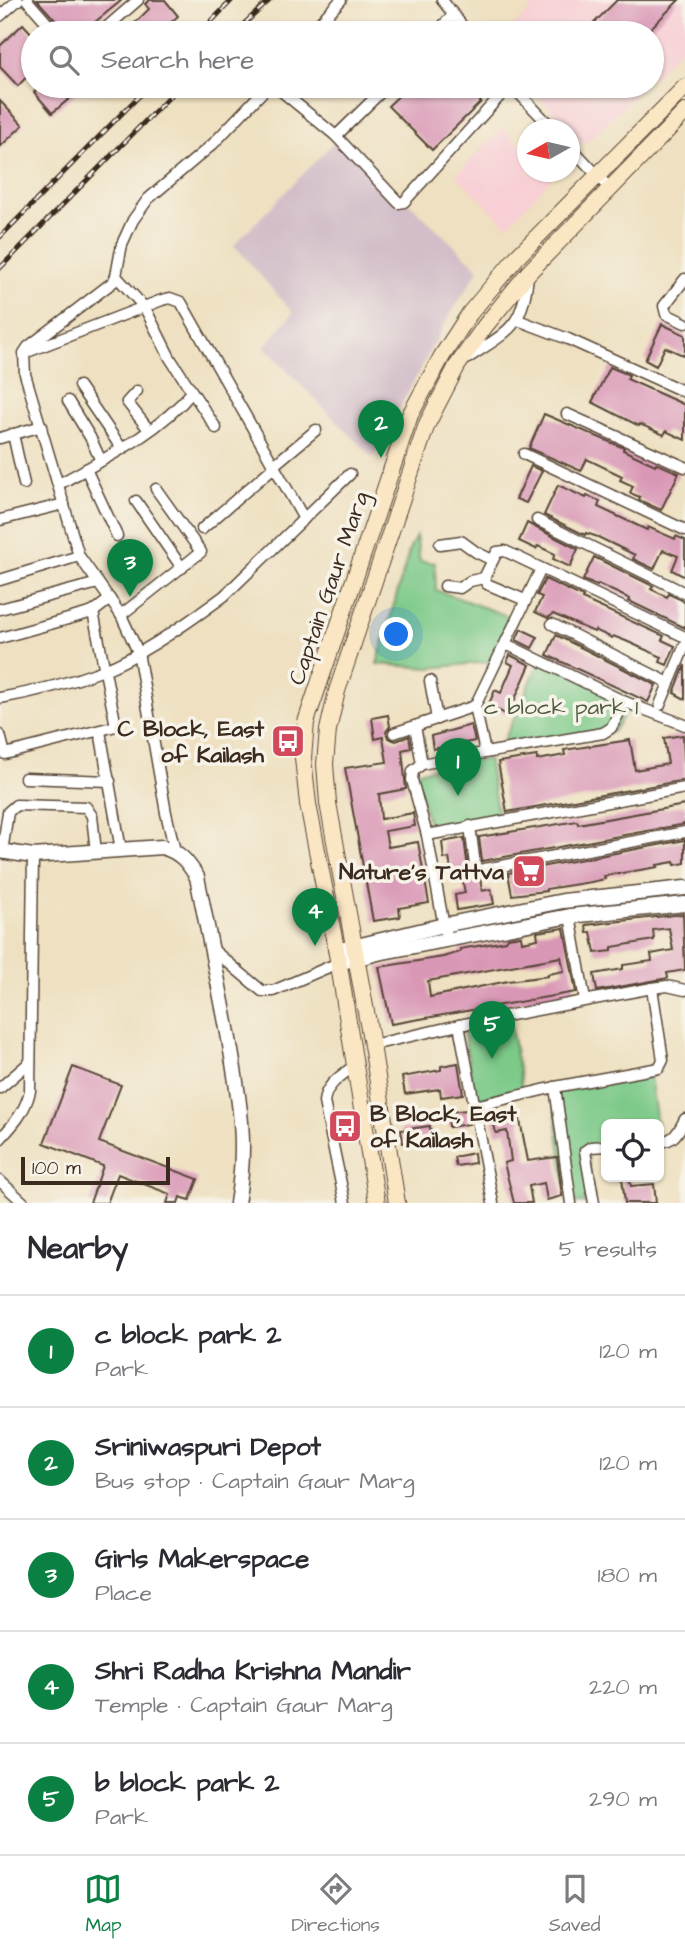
<!DOCTYPE html>
<html lang="en">
<head>
<meta charset="utf-8">
<style>
	:root { --surface:#fff; --page:#f2f2f3; --text:#2b2b33; --muted:#7c7c81; --line:#e1e1e2; --accent:#0b8043 }
	body { margin:0; font-family:"Architects Daughter",sans-serif; background:var(--page); color:var(--text) }
	.controls { position:absolute; right:21px; bottom:21px; display:grid; overflow:hidden; border-radius:10px; box-shadow:0 2px 5px #0004 }
	.controls button { width:63px; height:63px; display:grid; place-items:center; padding:0; border:0; border-bottom:2px solid var(--line); background:var(--surface); color:var(--text); font:35px sans-serif }
	.compass { position:absolute; left:517px; top:119px; width:63px; height:63px; border-radius:50%; background:var(--surface); box-shadow:0 2px 5px #0004; rotate:262deg }
	.scale { position:absolute; left:21px; bottom:18px; width:149px; box-sizing:border-box; padding-left:7px; border:4px solid #3b2a1e; border-top:0; font-size:19px; line-height:24px; white-space:nowrap; color:#3b2a1e; -webkit-text-stroke:5px #f7f3e8; paint-order:stroke }
	.you { position:absolute; left:397px; top:635px; width:24px; height:24px; margin:-18px; border:5px solid #fff; border-radius:50%; background:#1a73e8; box-shadow:0 0 0 10px #1a73e833 }
	.badge { display:grid; place-items:center; width:46px; height:46px; border-radius:50%; background:var(--accent); color:#fff; font-size:23px; font-weight:700 }
	.pin { position:absolute; translate:-50% -58px; filter:drop-shadow(0 2px 4px #0008) }
	.pin::after { content:''; position:absolute; top:37px; width:24px; height:21px; background:inherit; clip-path:polygon(0 0,100% 0,50% 100%) }
	.list { margin:0; padding:0; list-style:none }
	h2 { display:flex; justify-content:space-between; align-items:center; height:91px; margin:0; padding:0 28px; font-size:30px }
	h2 small { font-size:23px; font-weight:400; color:var(--muted) }
	.list li { display:grid; grid-template-columns:46px 1fr auto; gap:21px; align-items:center; box-sizing:border-box; height:112px; padding:0 28px; border-top:2px solid var(--line) }
	.list b { display:block; font-size:26px; white-space:nowrap }
	.list p { margin:0; font-size:23px; white-space:nowrap; color:var(--muted) }
	.list em { font-size:23px; font-style:normal; color:var(--muted) }
	.icon { flex:none; width:38px; height:38px; fill:none; stroke:currentColor; stroke-width:2; stroke-linecap:round; stroke-linejoin:round }
	.map { position:relative; flex:none; width:685px; height:1203px; overflow:hidden }
	.search { position:absolute; background:var(--surface); box-shadow:0 2px 5px #0004; left:21px; right:21px; top:21px; height:77px; display:flex; align-items:center; gap:18px; box-sizing:border-box; padding:0 24px; border-radius:38px; color:var(--muted); font-size:26px }
	.sheet { height:651px; background:var(--surface) }
	nav { display:flex; justify-content:space-around; align-items:center; box-sizing:border-box; height:98px; border-top:2px solid var(--line); background:var(--surface); font-size:19px; color:var(--muted) }
	nav a { display:grid; justify-items:center; gap:4px }
	nav .on { color:var(--accent) }
	.map>svg:first-child { display:block }
	.built { fill:#f7cfd4 }
	.industrial { fill:#d2bdc8 }
	.green { fill:#7cc988; stroke:#5c7a53; stroke-width:2 }
	.building { fill:#d997b6; fill-rule:evenodd }
	.lines { fill:none; stroke-linecap:round; stroke-linejoin:round }
	.minor-casing { stroke:#564536; stroke-width:13 }
	.tertiary-casing { stroke:#564536; stroke-width:17 }
	.secondary-casing { stroke:#564536; stroke-width:18 }
	.minor { stroke:#fff; stroke-width:10 }
	.tertiary { stroke:#fff; stroke-width:14 }
	.secondary { stroke:#fbe6c4; stroke-width:16 }
	.rail-casing { stroke:#3b2a1e; stroke-width:5 }
	.rail { stroke:#f7f3e8; stroke-width:2.5; stroke-dasharray:8; stroke-linecap:butt }
	.labels { text-anchor:middle; stroke-width:7; stroke-linejoin:round; paint-order:stroke }
	.street-label { font-size:23px; fill:#3b2a1e; stroke:#f7f3e8 }
	.park-label { font-size:23px; fill:#4e5a3e; stroke:#f7f3e8 }
	.poi-label { font-size:23px; font-weight:bold; fill:#3b2a1e; stroke:#f7f3e8; text-anchor:end }
</style>
</head>
<body>
<div class="map">
<svg width="685" height="1203" viewBox="0 0 685 1203">
	<rect width="100%" height="100%" fill="#f7f3e8"/>
	<filter id="ink" filterUnits="userSpaceOnUse"><feTurbulence type="fractalNoise" baseFrequency=".0143" numOctaves="2"/><feDisplacementMap in="SourceGraphic" scale="14" xChannelSelector="R" yChannelSelector="G"/><feConvolveMatrix kernelMatrix="1 2 1 2 8 2 1 2 1" color-interpolation-filters="sRGB"/></filter>
	<filter id="wash" filterUnits="userSpaceOnUse"><feTurbulence type="fractalNoise" baseFrequency=".00686" numOctaves="4" result="noise"/><feDisplacementMap in="SourceGraphic" scale="28" xChannelSelector="R" yChannelSelector="G"/><feGaussianBlur stdDeviation="1.57" result="paint"/><feColorMatrix in="noise" values="0 0 0 0 0 0 0 0 0 0 0 0 0 0 0 0 0 1.4 0 .05"/><feComposite in="paint" operator="in"/></filter>
	<g filter="url(#wash)">
		<rect width="100%" height="100%" fill="#eee0c0"/>
		<g class="built">
			<polygon points="540,0 685,0 685,45 652,78 652,33 506,33"/>
			<polygon points="527,86 644,86 585,144"/>
			<polygon points="502,128 527,153 528,172 547,172 553,177 507,226 456,175"/>
		</g>
		<polygon class="industrial" points="339,137 479,269 444,325 373,458 264,347 293,313 234,245"/>
		<g class="green">
			<polygon points="416,536 420,561 435,563 436,590 516,619 498,661 430,668 377,664 410,548"/>
			<polygon points="542,656 633,701 613,732 511,750 503,742"/>
			<polygon points="488,759 499,821 430,829 414,772"/>
			<polygon points="510,1021 522,1089 475,1100 463,1029"/>
			<polygon points="649,1070 657,1124 606,1124 606,1148 587,1151 594,1203 568,1203 552,1090"/>
		</g>
		<g id="blocks">
			<g class="building">
				<polygon points="37,0 122,0 89,27 92,33 67,33"/>
				<polygon points="150,0 165,0 178,16 159,33 125,33 149,9 145,4"/>
				<polygon points="617,0 679,0 646,33 584,33"/>
				<polygon points="23,24 33,35 33,48 26,55 33,63 33,70 18,86 0,67 0,46"/>
				<polygon points="41,86 76,86 80,90 52,113 34,92"/>
				<polygon points="409,86 466,86 481,102 432,150 388,106"/>
				<polygon points="0,101 23,125 0,147"/>
				<polygon points="662,324 685,335 685,356 665,347 656,366 645,360"/>
				<polygon points="610,367 629,375 627,379 685,405 685,440 666,431 664,435 640,424 639,426 592,402"/>
				<polygon points="544,414 624,448 623,450 655,465 656,463 679,473 661,510 639,500 640,497 630,493 633,486 620,480 622,476 587,459 581,471 529,448"/>
				<polygon points="531,466 542,471 526,503 516,499"/>
				<polygon points="558,485 586,498 587,496 600,501 598,507 647,530 648,527 675,539 676,536 685,540 685,577 672,570 678,556 663,550 654,569 633,559 635,555 598,537 586,533 585,535 544,515"/>
				<polygon points="527,523 578,549 570,567 553,559 555,554 538,546 536,549 519,541"/>
				<polygon points="594,557 653,586 651,589 667,597 669,594 682,600 685,603 685,628 629,601 630,599 598,584 597,586 583,580"/>
				<polygon points="545,579 583,597 582,599 664,636 662,640 675,646 667,665 660,662 662,657 626,641 613,636 612,638 595,630 594,632 553,614 548,618 535,612 542,597 537,595"/>
				<polygon points="521,629 538,637 532,648 516,640"/>
				<polygon points="556,635 656,685 648,702 547,655"/>
				<polygon points="510,655 530,665 508,715 488,706 495,690 501,693 513,665 507,662"/>
				<polygon points="685,665 685,699 674,693"/>
				<polygon points="388,715 390,726 386,732 388,738 396,741 409,736 411,748 402,750 406,789 379,794 381,819 413,813 415,826 385,831 388,847 418,842 429,903 399,908 400,917 373,921 345,768 387,762 383,737 375,739 372,718"/>
				<polygon points="471,725 475,741 433,749 431,736"/>
				<polygon points="683,735 685,780 507,812 498,762 537,756 537,760 565,755 564,750 630,740 635,770 668,764 664,738"/>
				<polygon points="685,805 685,824 482,861 479,837 577,821 578,824"/>
				<polygon points="464,838 468,869 473,875 480,878 482,891 491,889 494,904 457,910 455,895 465,893 461,873 452,875 449,858 444,859 442,842"/>
				<polygon points="685,840 685,863 675,865 674,862 657,865 658,867 604,876 605,879 591,882 546,889 546,891 512,895 508,873"/>
				<polygon points="683,914 685,970 667,973 668,978 597,991 594,974 623,969 623,965 652,961 651,954 673,950 669,928 653,930 654,940 612,947 612,951 595,953 591,932 587,933 586,925"/>
				<path d="M 564,928 L 576,992 L 391,1024 L 379,967 L 443,957 L 460,952 L 460,949 L 506,941 L 508,938 L 521,936 L 522,942 L 538,939 L 537,932 ZM 561,957 L 564,971 L 548,974 L 548,976 L 508,981 L 430,997 L 428,981 Z"/>
				<polygon points="458,1063 463,1094 441,1097 440,1089 405,1094 402,1077 441,1070 441,1066"/>
				<polygon points="73,1067 121,1085 99,1142 198,1179 190,1200 180,1197 178,1203 167,1203 170,1194 118,1174 107,1203 90,1203 103,1166 44,1143"/>
				<polygon points="467,1110 469,1124 449,1127 448,1112"/>
				<polygon points="519,1115 528,1161 557,1157 562,1196 547,1200 544,1183 529,1186 532,1203 514,1203 504,1163 511,1161 507,1131 496,1133 493,1120"/>
				<polygon points="430,1126 431,1140 403,1143 401,1130"/>
				<polygon points="474,1153 475,1163 456,1166 454,1157"/>
				<polygon points="622,1177 629,1177 631,1186 654,1184 656,1203 625,1203"/>
			</g>
		</g>
	</g>
	<g filter="url(#ink)">
		<use href="#blocks" fill-opacity="0" stroke="#564536" stroke-width="2"/>
		<g class="lines">
			<g class="minor-casing">
				<g id="minor">
					<polyline points="27,0 56,33"/>
					<polyline points="442,0 468,33"/>
					<polyline points="0,16 18,0"/>
					<polyline points="100,33 138,0"/>
					<polyline points="310,33 341,0"/>
					<polyline points="436,33 453,15"/>
					<polyline points="275,86 336,136 399,203 404,202 509,86"/>
					<polyline points="512,86 554,130"/>
					<polyline points="336,136 387,86"/>
					<polyline points="570,146 610,189"/>
					<polyline points="116,276 145,308 170,358 216,428"/>
					<polyline points="685,279 664,306 666,314 685,323"/>
					<polyline points="518,320 568,339 685,392"/>
					<polyline points="27,352 162,300 170,298 181,302 304,519"/>
					<path d="M 465,360 C 507,331 523,330 528,275"/>
					<polyline points="79,386 122,449"/>
					<polyline points="137,391 127,402 149,430"/>
					<polyline points="68,401 90,437 101,461"/>
					<polyline points="567,414 685,467"/>
					<polyline points="13,434 24,484"/>
					<polyline points="0,438 42,426"/>
					<polyline points="524,454 685,530"/>
					<polyline points="274,465 316,430"/>
					<polyline points="86,469 117,536"/>
					<path d="M 59,484 C 106,458 158,433 192,392"/>
					<polyline points="136,501 182,568"/>
					<polyline points="0,520 64,504"/>
					<polyline points="537,520 685,593"/>
					<polyline points="202,529 275,466"/>
					<polyline points="440,544 461,541 476,552 492,560"/>
					<polyline points="0,580 79,556"/>
					<polyline points="445,586 460,588 470,581 484,578"/>
					<polyline points="525,600 487,584 484,578 497,552 505,551 685,637"/>
					<polyline points="0,609 98,583"/>
					<polyline points="121,615 201,552 156,489"/>
					<polyline points="552,624 669,683"/>
					<polyline points="0,638 93,612 110,599"/>
					<polyline points="506,644 625,702 685,725"/>
					<polyline points="430,681 437,719"/>
					<path d="M 0,698 C 35,692 72,682 104,670 C 140,656 193,619 224,596 L 350,474"/>
					<polyline points="660,705 685,645"/>
					<polyline points="415,726 422,764"/>
					<polyline points="100,731 121,850"/>
					<polyline points="394,733 475,706"/>
					<polyline points="0,735 5,754 116,726 93,612"/>
					<polyline points="485,752 475,706 541,569"/>
					<polyline points="25,778 110,781"/>
					<polyline points="470,826 475,865 479,870 685,832"/>
					<polyline points="427,835 685,788"/>
					<polyline points="175,851 166,813 138,652 121,615 79,556 25,374 24,353 28,347 113,282 116,276 122,244 133,220 148,199 213,144 268,86"/>
					<polyline points="2,852 8,812 16,805 86,807 92,816 96,852"/>
					<polyline points="570,916 585,1000"/>
					<polyline points="445,932 427,835 412,780 413,771 422,764 437,761 603,733 611,728 625,702"/>
					<polyline points="211,948 262,991 273,991 338,963"/>
					<polyline points="459,1025 493,1203"/>
					<polyline points="372,1045 459,1025 652,988 667,986 685,990"/>
					<polyline points="555,1087 571,1203"/>
					<polyline points="0,1088 30,1062"/>
					<polyline points="475,1106 555,1087 659,1068 663,1060 652,988"/>
					<path d="M 0,1139 C 14,1124 25,1112 30,1091 L 33,856"/>
					<path d="M 659,1142 C 675,1141 678,1132 685,1119"/>
					<polyline points="0,1181 24,1203"/>
					<path d="M 345,1203 L 324,1102 C 326,1084 341,1076 354,1066"/>
					<polyline points="594,1203 585,1151 591,1147 606,1146"/>
				</g>
			</g>
			<g class="tertiary-casing">
				<g id="tertiary">
					<path d="M 0,851 L 33,856 L 162,847 C 180,852 187,861 197,877 C 208,931 219,985 229,1039 C 239,1099 248,1142 237,1203"/>
					<polyline points="336,951 444,925 563,901 685,888"/>
					<polyline points="338,963 378,953 570,916 685,904"/>
				</g>
			</g>
			<g class="secondary-casing">
				<g id="secondary">
					<polyline points="377,1203 338,959 308,804 303,758 306,722 410,415 442,356 470,313 516,258 685,87"/>
					<polyline points="397,1203 372,1045 328,803 325,764 328,730 337,691 427,424 457,366 485,326 529,272 685,112"/>
				</g>
			</g>
			<use href="#minor" class="minor"/>
			<use href="#tertiary" class="tertiary"/>
			<use href="#secondary" class="secondary"/>
			<g class="rail-casing">
				<g id="rail">
					<polyline points="200,33 232,0"/>
					<polyline points="234,33 270,0"/>
					<polyline points="0,237 149,86"/>
					<polyline points="0,268 180,86"/>
				</g>
			</g>
			<use href="#rail" class="rail"/>
		</g>
	</g>
	<defs>
		<g id="bus-square" transform="scale(1.75)"><rect x="-9" y="-9" width="18" height="18" rx="4" fill="#d1495b" stroke="#f7f3e8"/><path d="M-5-6H5V4H4V6H2V4H-2V6H-4V4H-5ZM-3.5-4V0h7V-4ZM-3.5 1.2v1.5H-2V1.2ZM2 1.2v1.5H3.5V1.2Z" fill="#fff"/></g>
		<g id="supermarket-square" transform="scale(1.75)"><rect x="-9" y="-9" width="18" height="18" rx="4" fill="#d1495b" stroke="#f7f3e8"/><path d="M-6-5.5h2.5l.6 2H6L4.5 2H-2.5L-4.4-4H-6ZM-1.5 3.2a1.3 1.3 0 1 0 .1 0ZM3 3.2a1.3 1.3 0 1 0 .1 0Z" fill="#fff"/></g>
	</defs>
	<g fill-rule="evenodd">
		<use href="#bus-square" x="288" y="741"/>
		<use href="#supermarket-square" x="529" y="871"/>
		<use href="#bus-square" x="345" y="1126"/>
	</g>
	<g class="labels">
		<g class="street-label">
			<text transform="translate(328 588) rotate(-71)" y="8">Captain Gaur Marg</text>
		</g>
		<g class="park-label">
			<text x="561" y="714">c block park 1</text>
		</g>
		<g class="poi-label">
			<text x="264" y="736">C Block, East<tspan x="264" dy="26">of Kailash</tspan></text>
			<text x="504" y="879">Nature's Tattva</text>
			<text x="370" y="1121" text-anchor="start">B Block, East<tspan x="370" dy="26">of Kailash</tspan></text>
		</g>
	</g>
</svg>
<div class="controls">
<button><svg class="icon" aria-label="locate" viewBox="0 0 24 24"><circle cx="12" cy="12" r="6"/><path d="M12 2v4M12 18v4M2 12h4M18 12h4"/></svg></button>
</div>
<svg class="compass" viewBox="-18 -18 36 36"><path d="M0-13l5 13h-10z" fill="#e53935"/><path d="M0 13l5-13h-10z" fill="#7c7c81"/></svg>
<div class="scale">100 m</div>
<div class="you"></div>
<div class="pin badge" style="left:458px;top:796px">1</div>
<div class="pin badge" style="left:381px;top:458px">2</div>
<div class="pin badge" style="left:130px;top:597px">3</div>
<div class="pin badge" style="left:315px;top:946px">4</div>
<div class="pin badge" style="left:492px;top:1059px">5</div>
<div class="search"><svg class="icon" aria-label="search" viewBox="0 0 24 24"><circle cx="10" cy="10" r="6"/><path d="M15 15l6 6"/></svg>Search here</div>
</div>
<section class="sheet">
<h2>Nearby<small>5 results</small></h2>
<ul class="list">
<li><span class="badge">1</span><div><b>c block park 2</b><p>Park</p></div><em>120 m</em></li>
<li><span class="badge">2</span><div><b>Sriniwaspuri Depot</b><p>Bus stop · Captain Gaur Marg</p></div><em>120 m</em></li>
<li><span class="badge">3</span><div><b>Girls Makerspace</b><p>Place</p></div><em>180 m</em></li>
<li><span class="badge">4</span><div><b>Shri Radha Krishna Mandir</b><p>Temple · Captain Gaur Marg</p></div><em>220 m</em></li>
<li><span class="badge">5</span><div><b>b block park 2</b><p>Park</p></div><em>290 m</em></li>
</ul>
</section>
<nav>
<a class="on"><svg class="icon" aria-label="map" viewBox="0 0 24 24"><path d="M3 6l6-2 6 2 6-2v14l-6 2-6-2-6 2zM9 4v14M15 6v14"/></svg>Map</a>
<a><svg class="icon" aria-label="directions" viewBox="0 0 24 24"><path d="M12 3l9 9-9 9-9-9zM9 14v-3h6M13 9l2 2-2 2"/></svg>Directions</a>
<a><svg class="icon" aria-label="saved" viewBox="0 0 24 24"><path d="M7 4h10v16l-5-4-5 4z"/></svg>Saved</a>
</nav>
</body>
</html>
